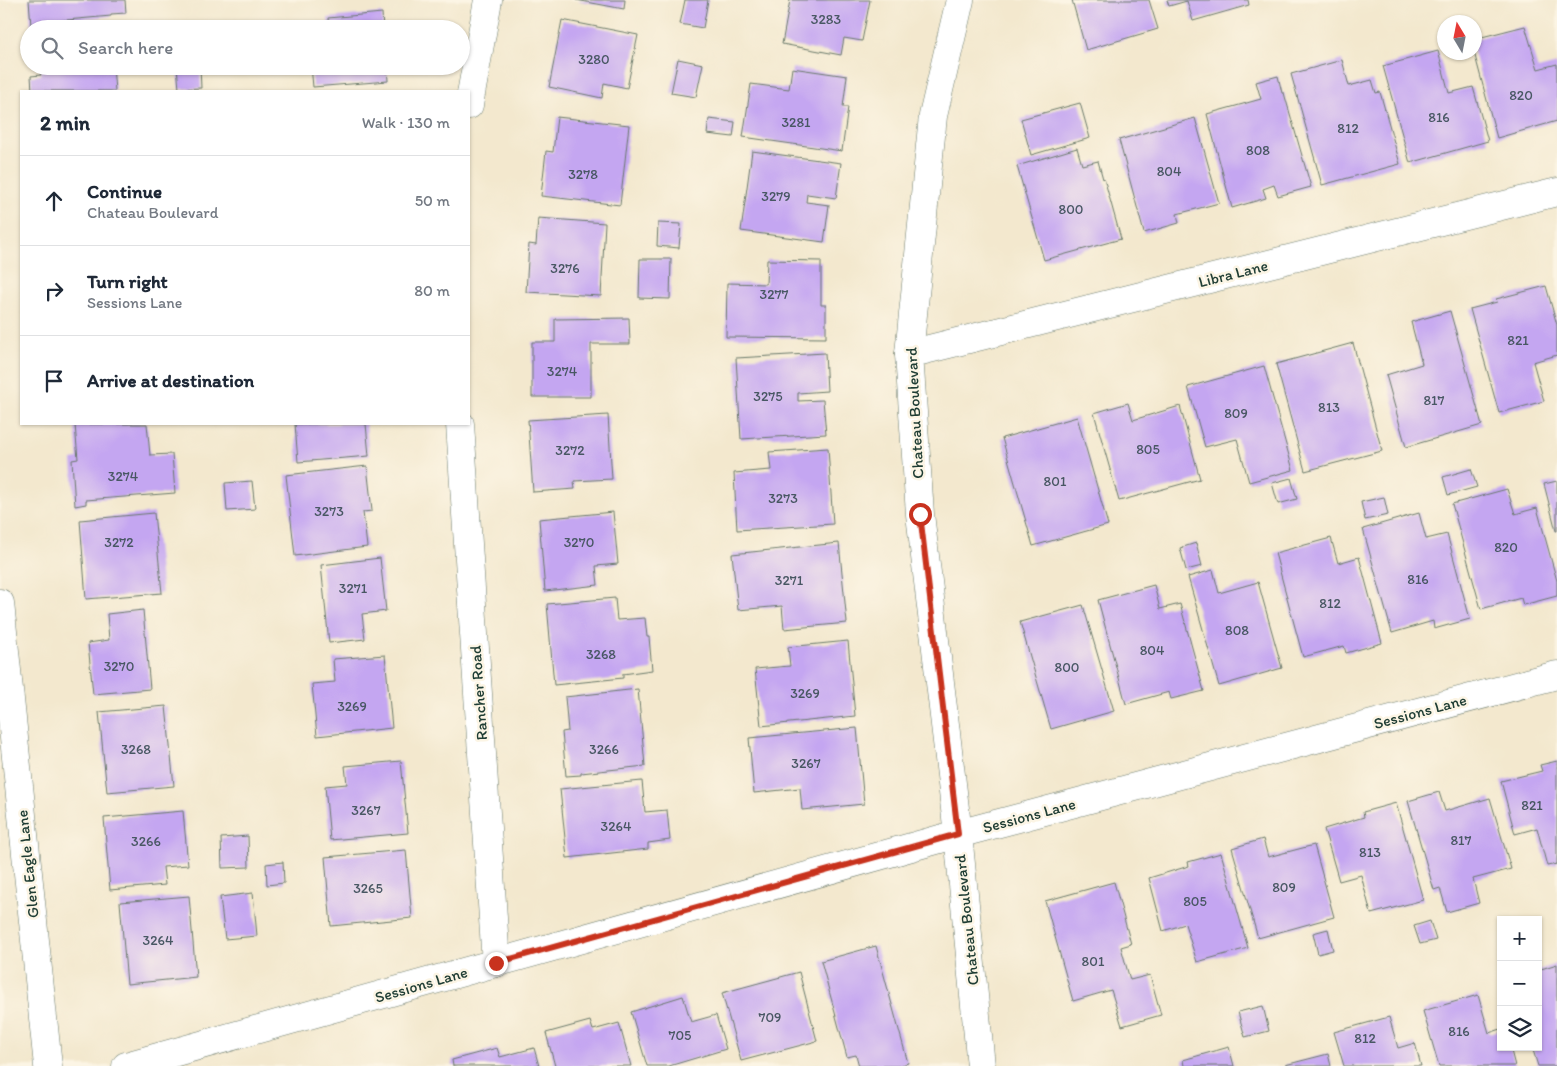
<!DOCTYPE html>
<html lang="en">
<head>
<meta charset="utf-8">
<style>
	:root { --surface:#fff; --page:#f2f2f3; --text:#1f2937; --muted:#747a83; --line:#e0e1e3 }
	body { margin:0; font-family:Itim,sans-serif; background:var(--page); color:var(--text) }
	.controls { position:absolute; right:15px; bottom:15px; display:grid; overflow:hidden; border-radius:0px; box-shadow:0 1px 4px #0004 }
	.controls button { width:45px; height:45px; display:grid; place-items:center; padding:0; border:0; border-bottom:1px solid var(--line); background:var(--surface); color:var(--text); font:25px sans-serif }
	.compass { position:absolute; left:1437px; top:15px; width:45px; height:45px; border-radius:50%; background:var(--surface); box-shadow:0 1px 4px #0004; rotate:350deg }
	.stop { position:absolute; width:15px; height:15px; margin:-11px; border:4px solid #c8321e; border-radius:50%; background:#fff }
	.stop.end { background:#c8321e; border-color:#fff; box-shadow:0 1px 5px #0008 }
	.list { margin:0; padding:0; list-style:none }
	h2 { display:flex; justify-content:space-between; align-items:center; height:65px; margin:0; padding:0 20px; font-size:21px }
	h2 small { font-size:16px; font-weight:400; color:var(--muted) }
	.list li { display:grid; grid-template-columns:32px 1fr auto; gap:15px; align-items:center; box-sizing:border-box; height:90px; padding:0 20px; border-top:1px solid var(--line) }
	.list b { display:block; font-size:19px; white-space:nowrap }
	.list p { margin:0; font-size:16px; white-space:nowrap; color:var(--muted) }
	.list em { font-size:16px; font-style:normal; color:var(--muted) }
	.icon { flex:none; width:28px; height:28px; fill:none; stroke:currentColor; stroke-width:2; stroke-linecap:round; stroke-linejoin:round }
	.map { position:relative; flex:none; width:1557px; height:1066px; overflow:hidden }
	.search { position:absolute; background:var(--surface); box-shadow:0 1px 4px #0004; left:20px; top:20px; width:450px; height:55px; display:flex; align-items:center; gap:12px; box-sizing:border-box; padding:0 18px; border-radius:28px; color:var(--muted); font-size:19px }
	.panel { position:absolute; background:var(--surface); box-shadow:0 1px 4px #0004; left:20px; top:90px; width:450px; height:335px; border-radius:0px }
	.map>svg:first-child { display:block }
	.building { fill:#c4a6f1 }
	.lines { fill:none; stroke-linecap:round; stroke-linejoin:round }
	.minor-casing { stroke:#69796a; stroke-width:29 }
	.minor { stroke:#fff; stroke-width:28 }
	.route { stroke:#c8321e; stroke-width:6 }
	.labels { text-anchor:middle; stroke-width:5; stroke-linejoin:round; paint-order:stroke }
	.number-label { font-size:14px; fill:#485763 }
	.street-label { font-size:16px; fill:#1f3d34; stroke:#fcf5e5 }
</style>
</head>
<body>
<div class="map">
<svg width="1557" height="1066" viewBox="0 0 1557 1066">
	<rect width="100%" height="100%" fill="#fcf5e5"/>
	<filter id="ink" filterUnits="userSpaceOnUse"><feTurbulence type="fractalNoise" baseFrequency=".02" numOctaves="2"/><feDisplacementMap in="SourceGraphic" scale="10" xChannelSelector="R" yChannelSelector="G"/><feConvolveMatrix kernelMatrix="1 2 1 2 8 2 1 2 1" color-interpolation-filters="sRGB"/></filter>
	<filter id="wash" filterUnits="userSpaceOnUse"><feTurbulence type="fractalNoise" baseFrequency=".0096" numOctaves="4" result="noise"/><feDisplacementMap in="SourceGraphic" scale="20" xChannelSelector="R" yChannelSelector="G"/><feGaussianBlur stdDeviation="1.12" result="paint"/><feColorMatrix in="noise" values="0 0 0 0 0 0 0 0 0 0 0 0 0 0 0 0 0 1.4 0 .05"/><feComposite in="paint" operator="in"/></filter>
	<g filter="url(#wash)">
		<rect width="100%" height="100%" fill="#f3e8ce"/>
		<g id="blocks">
			<g class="building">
				<polygon points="29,0 125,0 126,13 111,14 111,16 44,22 44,25 31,26"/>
				<polygon points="576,0 625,0 624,9"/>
				<polygon points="685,0 708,0 703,28 680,24"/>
				<polygon points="790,0 870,0 862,41 844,38 841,55 782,44"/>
				<polygon points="1072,0 1149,0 1158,29 1086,50"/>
				<polygon points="1167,0 1248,0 1249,5 1193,21 1187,1 1169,6"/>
				<polygon points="382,13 383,29 329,29 328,18"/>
				<polygon points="562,20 638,35 627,88 604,83 602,98 549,87"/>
				<polygon points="1525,26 1538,69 1557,64 1557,121 1497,138 1474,52 1474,39"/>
				<polygon points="1438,51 1449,93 1473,87 1488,141 1410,163 1383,66"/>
				<polygon points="678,59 703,64 696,97 671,93"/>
				<polygon points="1342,60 1349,86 1372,80 1376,93 1380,92 1400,164 1322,185 1291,74"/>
				<polygon points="40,66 113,66 115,91 32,91 31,76 41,75"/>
				<polygon points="177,66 200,66 201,88 179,89"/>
				<polygon points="311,66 387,66 388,81 313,87"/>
				<polygon points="792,68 847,76 843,107 848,107 842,151 743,137 751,84 789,89"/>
				<polygon points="1278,76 1282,93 1284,93 1311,187 1278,196 1274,185 1263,189 1266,198 1232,208 1207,114 1261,99 1256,82"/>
				<polygon points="1080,103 1090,138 1031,155 1021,119"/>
				<polygon points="557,117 629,125 620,205 541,196 546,151 553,152"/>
				<polygon points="1195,118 1219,203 1177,214 1179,223 1144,233 1119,140"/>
				<polygon points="709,119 735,122 733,137 707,134"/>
				<polygon points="1077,148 1082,165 1098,161 1103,179 1104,178 1121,239 1044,260 1017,166"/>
				<polygon points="752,151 841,163 836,198 807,194 806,202 829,205 824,242 741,231"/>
				<polygon points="538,218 605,223 601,296 526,292 529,244 536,245"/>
				<polygon points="658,223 681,224 679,248 657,246"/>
				<polygon points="640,259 671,259 670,299 639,298"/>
				<polygon points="767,260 821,261 821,305 826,305 826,338 726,337 727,283 766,284"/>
				<polygon points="1546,286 1557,325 1557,355 1533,362 1544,401 1499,413 1470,309 1497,302 1496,299"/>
				<polygon points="1450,311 1482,425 1406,447 1386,375 1422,364 1411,322"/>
				<polygon points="629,318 630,344 591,344 591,397 532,397 532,342 555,342 555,319"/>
				<polygon points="1353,343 1382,451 1305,471 1276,364"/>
				<polygon points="825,353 827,391 798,393 798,401 823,400 826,434 741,439 736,358"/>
				<polygon points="1264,366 1293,470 1249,482 1237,439 1205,447 1188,387"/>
				<polygon points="1128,403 1133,420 1180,406 1200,479 1119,501 1094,413"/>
				<polygon points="608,415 612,479 574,481 575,489 533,492 528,420"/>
				<polygon points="1077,417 1108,525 1033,546 1002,438"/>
				<polygon points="93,424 147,424 150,455 172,454 175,493 86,500 86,504 75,506 72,460 78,459 75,425"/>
				<polygon points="295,424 366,424 369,456 298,462"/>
				<polygon points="828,448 833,524 737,530 734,473 771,470 769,452"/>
				<polygon points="367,466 372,511 363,512 367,547 295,556 286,475"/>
				<polygon points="1471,469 1477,487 1448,495 1443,477"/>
				<polygon points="1291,478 1297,499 1278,504 1272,483"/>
				<polygon points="252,481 255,509 227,511 225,483"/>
				<polygon points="1557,481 1557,531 1556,531 1544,484"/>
				<polygon points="1507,489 1515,514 1537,508 1557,581 1557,596 1523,605 1521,598 1481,609 1452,504"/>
				<polygon points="1384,497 1388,515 1365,520 1361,502"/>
				<polygon points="613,512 618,564 596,566 598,585 545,591 539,519"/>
				<polygon points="154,513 162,593 86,599 80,520"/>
				<polygon points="1419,513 1426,539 1447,534 1470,619 1434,629 1433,621 1392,633 1363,529"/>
				<polygon points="1331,538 1338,563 1359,557 1382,643 1346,653 1344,646 1303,657 1275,553"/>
				<polygon points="839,543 847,623 784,629 782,606 738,610 732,554"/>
				<polygon points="1196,543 1202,566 1186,570 1180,548"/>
				<polygon points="380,558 386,611 362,614 365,639 329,643 321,565"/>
				<polygon points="1213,570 1219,593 1258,582 1282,668 1219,686 1188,577"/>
				<polygon points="1154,585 1160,609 1180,604 1204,691 1171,699 1169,692 1126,704 1098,600"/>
				<polygon points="615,598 617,620 645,618 647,637 649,637 652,670 623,674 623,678 554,685 547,604"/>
				<polygon points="1083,605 1114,711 1051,729 1020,622"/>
				<polygon points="143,610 150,689 93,694 88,643 109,640 107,614"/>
				<polygon points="848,641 855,716 761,726 755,669 790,666 788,647"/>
				<polygon points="385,655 392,728 317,736 312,684 335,682 333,659"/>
				<polygon points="638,689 645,766 581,773 581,775 566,776 562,732 568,731 565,697"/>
				<polygon points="166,706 174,786 107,792 99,712"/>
				<polygon points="857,728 864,804 802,810 800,788 754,793 749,738"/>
				<polygon points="401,761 408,833 330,840 325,786 347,784 345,766"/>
				<polygon points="1557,761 1557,864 1547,866 1537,828 1515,834 1501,781 1542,771 1540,765"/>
				<polygon points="642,781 645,812 667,810 670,840 648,843 648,849 567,858 560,789"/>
				<polygon points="1439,792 1445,811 1490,798 1511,869 1473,879 1479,903 1447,912 1440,888 1434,890 1408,801"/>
				<polygon points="1396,803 1423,900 1371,914 1361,875 1339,881 1324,829 1364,817 1363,812"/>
				<polygon points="183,811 188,865 163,867 165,885 110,890 104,818"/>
				<polygon points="248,836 249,867 222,868 221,838"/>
				<polygon points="1263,839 1268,857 1314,845 1334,917 1258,938 1232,848"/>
				<polygon points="406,850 412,918 331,926 325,857"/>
				<polygon points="1221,853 1248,948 1197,962 1185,924 1163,931 1149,878 1189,866 1188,862"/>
				<polygon points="283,862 284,883 267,885 266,864"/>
				<polygon points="1114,882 1131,944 1121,947 1130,980 1150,975 1161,1015 1122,1026 1111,990 1073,1001 1045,901"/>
				<polygon points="253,893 257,936 225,939 220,897"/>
				<polygon points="189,896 196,977 127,984 120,902"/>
				<polygon points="1430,921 1436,940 1420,944 1414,926"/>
				<polygon points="1328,929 1333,950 1318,954 1313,933"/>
				<polygon points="876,946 908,1063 899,1066 859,1066 856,1055 847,1057 821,961"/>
				<polygon points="1557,964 1557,1066 1538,1066 1532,1047 1538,1047 1538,970"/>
				<polygon points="799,972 817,1041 741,1061 722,993"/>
				<polygon points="1478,995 1489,1033 1501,1029 1501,1047 1510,1047 1515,1066 1439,1066 1423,1011"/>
				<polygon points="683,996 691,1022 716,1015 726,1049 669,1066 647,1066 631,1012"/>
				<polygon points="1263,1006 1269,1031 1245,1037 1238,1012"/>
				<polygon points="1389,1017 1398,1048 1415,1043 1421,1066 1344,1066 1334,1032"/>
				<polygon points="590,1021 593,1030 619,1023 631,1066 555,1066 546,1033"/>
				<polygon points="1229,1047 1234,1066 1184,1066 1183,1060"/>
				<polygon points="497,1048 500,1057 534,1048 539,1066 453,1066 452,1060"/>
				<polygon points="1328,1054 1331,1066 1285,1066 1285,1065"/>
			</g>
		</g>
	</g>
	<g filter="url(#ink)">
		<use href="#blocks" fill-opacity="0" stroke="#69796a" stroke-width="1"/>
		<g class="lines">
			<g class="minor-casing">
				<g id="minor">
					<polyline points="960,0 933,116 909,354 920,514 958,834 981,1066"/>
					<polyline points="469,105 488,0"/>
					<polyline points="909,354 1557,192"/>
					<polyline points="460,424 496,963"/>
					<polyline points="0,603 48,1066"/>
					<polyline points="126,1066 958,834 1557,675"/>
				</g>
			</g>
			<use href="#minor" class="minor"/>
		</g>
	</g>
	<g class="lines" filter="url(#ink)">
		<polyline class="route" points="496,963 958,834 920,514"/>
	</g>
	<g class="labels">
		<g class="number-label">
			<text x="826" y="24">3283</text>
			<text x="594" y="64">3280</text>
			<text x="1521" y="100">820</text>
			<text x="1439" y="122">816</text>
			<text x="796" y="127">3281</text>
			<text x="1348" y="133">812</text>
			<text x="1258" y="155">808</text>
			<text x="1169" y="176">804</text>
			<text x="583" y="179">3278</text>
			<text x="776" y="201">3279</text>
			<text x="1071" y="214">800</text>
			<text x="565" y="273">3276</text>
			<text x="774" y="299">3277</text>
			<text x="1518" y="345">821</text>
			<text x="562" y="376">3274</text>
			<text x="768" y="401">3275</text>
			<text x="1434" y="405">817</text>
			<text x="1329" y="412">813</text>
			<text x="1236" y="418">809</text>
			<text x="1148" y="454">805</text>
			<text x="570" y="455">3272</text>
			<text x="123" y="481">3274</text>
			<text x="1055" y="486">801</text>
			<text x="783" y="503">3273</text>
			<text x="329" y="516">3273</text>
			<text x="119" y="547">3272</text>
			<text x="579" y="547">3270</text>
			<text x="1506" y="552">820</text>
			<text x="1418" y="584">816</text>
			<text x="789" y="585">3271</text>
			<text x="353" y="593">3271</text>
			<text x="1330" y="608">812</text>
			<text x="1237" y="635">808</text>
			<text x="1152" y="655">804</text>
			<text x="601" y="659">3268</text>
			<text x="119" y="671">3270</text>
			<text x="1067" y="672">800</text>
			<text x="805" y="698">3269</text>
			<text x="352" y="711">3269</text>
			<text x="136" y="754">3268</text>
			<text x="604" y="754">3266</text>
			<text x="806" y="768">3267</text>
			<text x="1532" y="810">821</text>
			<text x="366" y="815">3267</text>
			<text x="616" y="831">3264</text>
			<text x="1461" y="845">817</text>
			<text x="146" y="846">3266</text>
			<text x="1370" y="857">813</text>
			<text x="1284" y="892">809</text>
			<text x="368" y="893">3265</text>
			<text x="1195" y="906">805</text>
			<text x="158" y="945">3264</text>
			<text x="1093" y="966">801</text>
			<text x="770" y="1022">709</text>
			<text x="1459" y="1036">816</text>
			<text x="680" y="1040">705</text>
			<text x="1365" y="1043">812</text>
		</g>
		<g class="street-label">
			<text transform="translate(1233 273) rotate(-14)" y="6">Libra Lane</text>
			<text transform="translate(914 413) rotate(-93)" y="6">Chateau Boulevard</text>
			<text transform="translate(478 693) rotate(-94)" y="6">Rancher Road</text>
			<text transform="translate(1420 711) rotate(-15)" y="6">Sessions Lane</text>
			<text transform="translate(1029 815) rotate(-15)" y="6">Sessions Lane</text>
			<text transform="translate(27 864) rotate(-96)" y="6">Glen Eagle Lane</text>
			<text transform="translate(966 920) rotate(-96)" y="6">Chateau Boulevard</text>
			<text transform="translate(421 984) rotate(-16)" y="6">Sessions Lane</text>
		</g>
	</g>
</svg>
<div class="controls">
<button>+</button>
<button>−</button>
<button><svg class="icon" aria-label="layers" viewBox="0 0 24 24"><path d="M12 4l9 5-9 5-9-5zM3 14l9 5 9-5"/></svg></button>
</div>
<svg class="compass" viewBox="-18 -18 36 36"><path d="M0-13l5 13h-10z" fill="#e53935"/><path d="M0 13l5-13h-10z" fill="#747a83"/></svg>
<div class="stop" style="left:920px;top:514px"></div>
<div class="stop end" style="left:496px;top:963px"></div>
<div class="search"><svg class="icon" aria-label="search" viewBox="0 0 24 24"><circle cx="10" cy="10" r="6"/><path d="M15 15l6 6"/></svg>Search here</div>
<section class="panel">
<h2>2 min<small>Walk · 130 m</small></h2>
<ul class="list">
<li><svg class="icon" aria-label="ahead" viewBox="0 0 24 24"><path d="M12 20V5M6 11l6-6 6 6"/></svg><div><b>Continue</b><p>Chateau Boulevard</p></div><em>50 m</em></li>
<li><svg class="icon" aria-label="right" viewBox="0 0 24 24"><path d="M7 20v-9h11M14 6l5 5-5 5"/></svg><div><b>Turn right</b><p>Sessions Lane</p></div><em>80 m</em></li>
<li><svg class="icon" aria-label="arrive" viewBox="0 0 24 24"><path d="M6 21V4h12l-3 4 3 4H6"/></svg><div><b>Arrive at destination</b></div></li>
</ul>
</section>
</div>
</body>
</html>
